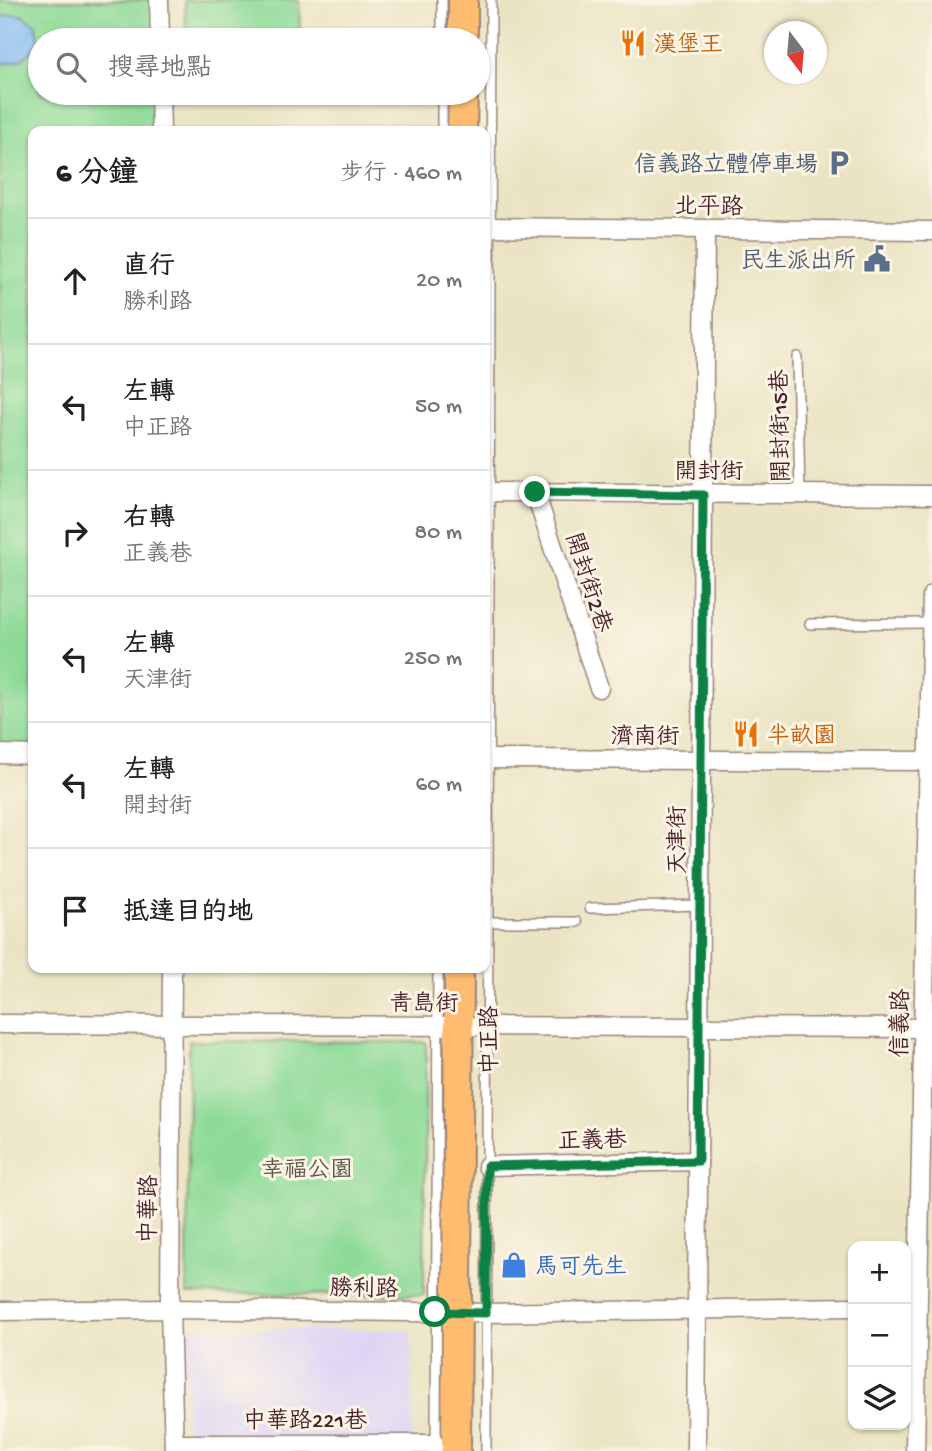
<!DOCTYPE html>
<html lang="zh-TW">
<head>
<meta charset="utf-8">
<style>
	:root { --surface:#fff; --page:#f6f6f6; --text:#222; --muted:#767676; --line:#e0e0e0 }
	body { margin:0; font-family:"Gochi Hand","LXGW WenKai TC",sans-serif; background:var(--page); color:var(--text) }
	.controls { position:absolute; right:21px; bottom:21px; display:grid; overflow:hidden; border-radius:14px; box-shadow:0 2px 5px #0004 }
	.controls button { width:63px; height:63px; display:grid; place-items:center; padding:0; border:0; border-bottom:2px solid var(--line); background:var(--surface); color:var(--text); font:35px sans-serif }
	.compass { position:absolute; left:764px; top:21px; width:63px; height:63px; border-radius:50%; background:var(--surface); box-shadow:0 2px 5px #0004; rotate:164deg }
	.stop { position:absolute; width:21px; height:21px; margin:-16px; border:5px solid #0b8043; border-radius:50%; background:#fff }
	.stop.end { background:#0b8043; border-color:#fff; box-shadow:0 2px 7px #0008 }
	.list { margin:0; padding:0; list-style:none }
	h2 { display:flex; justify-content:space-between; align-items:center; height:91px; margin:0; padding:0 28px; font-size:30px }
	h2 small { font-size:23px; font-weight:400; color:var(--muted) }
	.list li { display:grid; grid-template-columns:46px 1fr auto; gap:21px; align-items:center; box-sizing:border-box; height:126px; padding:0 28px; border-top:2px solid var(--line) }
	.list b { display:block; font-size:26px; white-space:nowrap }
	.list p { margin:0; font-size:23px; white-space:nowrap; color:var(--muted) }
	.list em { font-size:23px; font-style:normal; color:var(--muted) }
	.icon { flex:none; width:38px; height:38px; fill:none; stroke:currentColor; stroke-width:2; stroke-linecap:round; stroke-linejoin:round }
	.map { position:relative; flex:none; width:932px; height:1451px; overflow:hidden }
	.search { position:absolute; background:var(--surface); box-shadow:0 2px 5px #0004; left:28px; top:28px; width:462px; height:77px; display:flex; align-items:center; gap:18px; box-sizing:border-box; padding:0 24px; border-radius:38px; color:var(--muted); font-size:26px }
	.panel { position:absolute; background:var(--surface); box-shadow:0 2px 5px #0004; left:28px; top:126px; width:462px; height:847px; border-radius:14px }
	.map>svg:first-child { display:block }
	.built { fill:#ded5f5 }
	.green { fill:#8dda97; stroke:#6c7c61; stroke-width:2 }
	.water { fill:#82bcf3; stroke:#666e8f; stroke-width:2 }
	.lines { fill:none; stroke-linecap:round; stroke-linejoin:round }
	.lane-casing { stroke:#9a8278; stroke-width:12 }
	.street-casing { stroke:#9a8278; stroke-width:21 }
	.primary-casing { stroke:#9a8278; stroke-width:32 }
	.lane { stroke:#fff; stroke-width:9 }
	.street { stroke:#fff; stroke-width:18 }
	.primary { stroke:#fdbc6f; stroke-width:28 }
	.route { stroke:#0b8043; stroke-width:9 }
	.labels { text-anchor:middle; stroke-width:6; stroke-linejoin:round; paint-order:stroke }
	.food-label { font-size:23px; fill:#c56008; stroke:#fcf5e5; text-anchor:start }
	.service-label { font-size:23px; fill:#4e5e75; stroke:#fcf5e5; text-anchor:end }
	.street-label { font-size:23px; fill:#4a1f2b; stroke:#fcf5e5 }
	.park-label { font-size:23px; fill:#5e574b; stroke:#fcf5e5 }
	.shop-label { font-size:23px; fill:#366cbe; stroke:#fcf5e5; text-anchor:start }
</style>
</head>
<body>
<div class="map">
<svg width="932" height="1451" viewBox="0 0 932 1451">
	<rect width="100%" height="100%" fill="#fcf5e5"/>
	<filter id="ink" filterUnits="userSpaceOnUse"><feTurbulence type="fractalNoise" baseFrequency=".0143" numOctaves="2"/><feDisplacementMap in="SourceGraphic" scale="14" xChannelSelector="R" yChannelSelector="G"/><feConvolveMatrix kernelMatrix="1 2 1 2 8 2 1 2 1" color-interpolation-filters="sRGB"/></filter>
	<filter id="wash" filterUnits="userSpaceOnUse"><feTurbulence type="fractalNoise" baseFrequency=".00686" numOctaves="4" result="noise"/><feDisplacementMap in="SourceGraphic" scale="28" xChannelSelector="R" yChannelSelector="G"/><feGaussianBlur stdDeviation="1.57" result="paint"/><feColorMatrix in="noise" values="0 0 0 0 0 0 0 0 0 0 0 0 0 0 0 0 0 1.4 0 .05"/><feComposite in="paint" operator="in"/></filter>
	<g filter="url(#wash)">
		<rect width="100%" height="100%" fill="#eae4c4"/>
		<polygon class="built" points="184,1328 411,1330 413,1451 187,1451"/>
		<g class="green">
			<polygon points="0,0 159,0 158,40 40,40 40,93 158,93 158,131 33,131 33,745 0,746"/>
			<polygon points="185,0 299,0 300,40 186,40"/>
			<polygon points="188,93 300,93 300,95 188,97"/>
			<polygon points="189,1041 426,1042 424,1295 187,1294"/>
		</g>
		<path class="water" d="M 22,15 L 36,25 L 39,40 C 27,59 22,62 0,64 L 0,16 Z"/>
	</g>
	<g filter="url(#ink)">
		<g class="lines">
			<g class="lane-casing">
				<g id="lane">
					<polyline points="442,40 442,0"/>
					<polyline points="442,131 442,93"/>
					<polyline points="797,357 800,495"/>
					<polyline points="810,624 931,623"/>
					<polyline points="590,908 700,905"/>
					<polyline points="488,922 577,922"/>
					<polyline points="436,1445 438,968"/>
					<polyline points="486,1451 491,0"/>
				</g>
			</g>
			<g class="street-casing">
				<g id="street">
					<polyline points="159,0 160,40"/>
					<polyline points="160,93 161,131"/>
					<polyline points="485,227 932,231"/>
					<polyline points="485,492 932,495"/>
					<polyline points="535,492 599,688"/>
					<polyline points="0,754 33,755"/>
					<polyline points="485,759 932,761"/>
					<polyline points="172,968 170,1309 174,1451"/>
					<polyline points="0,1024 932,1028"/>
					<polyline points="487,1166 698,1161"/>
					<polyline points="0,1311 170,1309 486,1313 853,1307"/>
					<polyline points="174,1444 436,1444"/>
					<polyline points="696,1451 705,230"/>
					<polyline points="915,1451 932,595"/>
				</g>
			</g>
			<g class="primary-casing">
				<g id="primary">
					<polyline points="463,40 463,0"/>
					<polyline points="462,131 463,93"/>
					<polyline points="456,1451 459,968"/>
				</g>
			</g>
			<use href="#lane" class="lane"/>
			<use href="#street" class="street"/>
			<use href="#primary" class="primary"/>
		</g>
	</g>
	<g class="lines" filter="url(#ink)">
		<polyline class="route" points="435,1312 486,1313 487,1166 698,1161 703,495 535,492"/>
	</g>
	<defs>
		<g id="restaurant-bare" transform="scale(2.1)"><path d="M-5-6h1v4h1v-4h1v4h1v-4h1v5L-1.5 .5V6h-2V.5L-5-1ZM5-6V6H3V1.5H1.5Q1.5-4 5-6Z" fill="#e8710a" stroke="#fcf5e5" stroke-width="2.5" paint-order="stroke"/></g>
		<g id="parking-bare" transform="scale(2.1)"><path d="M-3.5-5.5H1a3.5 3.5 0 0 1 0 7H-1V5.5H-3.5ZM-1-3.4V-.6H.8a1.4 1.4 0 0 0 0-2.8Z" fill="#5c6f8a" stroke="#fcf5e5" stroke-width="2.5" paint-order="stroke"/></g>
		<g id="civic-bare" transform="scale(2.1)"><path d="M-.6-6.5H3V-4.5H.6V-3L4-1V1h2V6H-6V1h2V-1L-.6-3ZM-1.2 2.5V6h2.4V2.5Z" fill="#5c6f8a" stroke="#fcf5e5" stroke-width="2.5" paint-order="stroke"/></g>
		<g id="shop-bare" transform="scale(2.1)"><path d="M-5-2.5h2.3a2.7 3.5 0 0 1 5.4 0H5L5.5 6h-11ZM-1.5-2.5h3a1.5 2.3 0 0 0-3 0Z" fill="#3f7fe0" stroke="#fcf5e5" stroke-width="2.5" paint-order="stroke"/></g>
	</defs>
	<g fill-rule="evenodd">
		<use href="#restaurant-bare" x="633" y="43"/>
		<use href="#parking-bare" x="839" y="163"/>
		<use href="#civic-bare" x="877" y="259"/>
		<use href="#restaurant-bare" x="746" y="734"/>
		<use href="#shop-bare" x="514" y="1265"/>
	</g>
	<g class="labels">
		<g class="food-label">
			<text x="654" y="51">漢堡王</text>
			<text x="767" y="742">半畝園</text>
		</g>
		<g class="service-label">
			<text x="818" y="171">信義路立體停車場</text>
			<text x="856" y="267">民生派出所</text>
		</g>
		<g class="street-label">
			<text transform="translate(709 205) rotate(1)" y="8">北平路</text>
			<text transform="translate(779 426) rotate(-91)" y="8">開封街15巷</text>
			<text x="709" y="478">開封街</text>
			<text transform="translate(590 582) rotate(72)" y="8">開封街2巷</text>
			<text x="645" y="743">濟南街</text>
			<text transform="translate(676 840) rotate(-90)" y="8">天津街</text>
			<text x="424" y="1010">青島街</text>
			<text transform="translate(899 1023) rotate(-89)" y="8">信義路</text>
			<text transform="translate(488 1040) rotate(-90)" y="8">中正路</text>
			<text transform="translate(592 1139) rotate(-1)" y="8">正義巷</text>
			<text transform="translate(147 1209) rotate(-89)" y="8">中華路</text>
			<text transform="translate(364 1287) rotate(1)" y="8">勝利路</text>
			<text x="305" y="1427">中華路221巷</text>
		</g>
		<g class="park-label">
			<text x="307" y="1176">幸福公園</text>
		</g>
		<g class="shop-label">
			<text x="535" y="1273">馬可先生</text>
		</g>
	</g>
</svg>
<div class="controls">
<button>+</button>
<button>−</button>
<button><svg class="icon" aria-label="layers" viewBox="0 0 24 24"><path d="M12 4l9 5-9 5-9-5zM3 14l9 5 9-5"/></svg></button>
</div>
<svg class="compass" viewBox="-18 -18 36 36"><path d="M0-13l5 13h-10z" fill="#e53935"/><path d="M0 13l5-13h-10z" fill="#767676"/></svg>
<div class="stop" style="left:435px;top:1312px"></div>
<div class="stop end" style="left:535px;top:492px"></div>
<div class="search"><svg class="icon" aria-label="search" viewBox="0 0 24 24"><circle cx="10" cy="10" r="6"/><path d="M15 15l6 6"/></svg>搜尋地點</div>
<section class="panel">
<h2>6 分鐘<small>步行 · 460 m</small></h2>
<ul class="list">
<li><svg class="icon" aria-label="ahead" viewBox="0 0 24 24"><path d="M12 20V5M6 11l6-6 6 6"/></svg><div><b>直行</b><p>勝利路</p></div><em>20 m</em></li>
<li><svg class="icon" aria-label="left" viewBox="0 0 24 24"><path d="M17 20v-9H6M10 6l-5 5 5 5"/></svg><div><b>左轉</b><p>中正路</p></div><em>50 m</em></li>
<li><svg class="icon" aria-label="right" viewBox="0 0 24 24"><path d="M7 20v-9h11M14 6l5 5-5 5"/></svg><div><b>右轉</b><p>正義巷</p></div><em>80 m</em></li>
<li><svg class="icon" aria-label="left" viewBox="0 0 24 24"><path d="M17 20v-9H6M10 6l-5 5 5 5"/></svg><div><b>左轉</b><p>天津街</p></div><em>250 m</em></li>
<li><svg class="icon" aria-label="left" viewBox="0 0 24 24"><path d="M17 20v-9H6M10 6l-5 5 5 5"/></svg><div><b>左轉</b><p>開封街</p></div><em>60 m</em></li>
<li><svg class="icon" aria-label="arrive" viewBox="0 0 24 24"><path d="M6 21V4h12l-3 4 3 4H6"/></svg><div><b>抵達目的地</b></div></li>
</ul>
</section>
</div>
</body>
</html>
